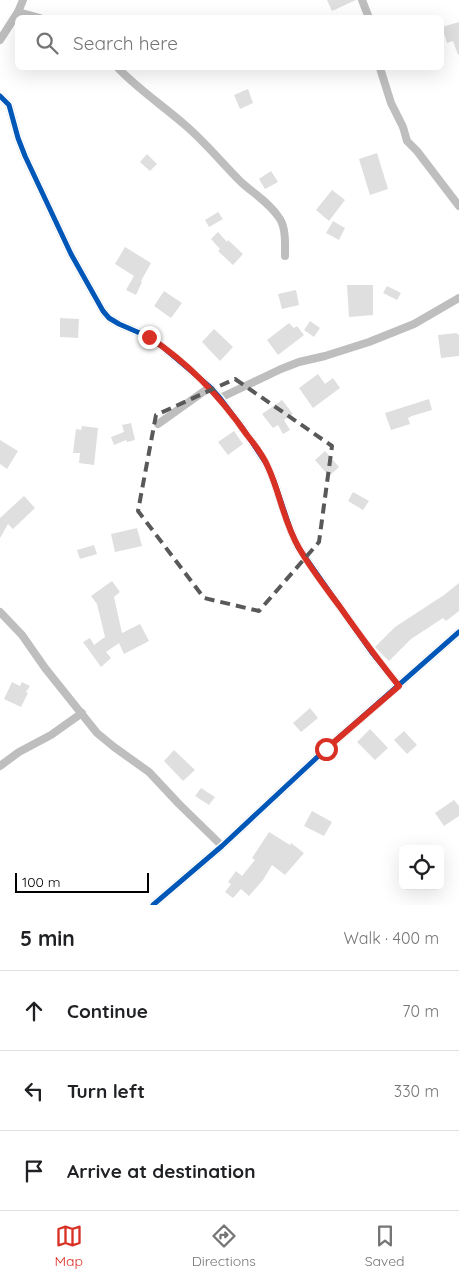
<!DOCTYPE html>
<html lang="en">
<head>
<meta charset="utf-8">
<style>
	:root { --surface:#fff; --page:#f2f2f2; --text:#202124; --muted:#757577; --line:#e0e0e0; --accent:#d93025 }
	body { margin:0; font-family:Quicksand,sans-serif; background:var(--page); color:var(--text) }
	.controls { position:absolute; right:15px; bottom:15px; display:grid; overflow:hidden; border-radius:8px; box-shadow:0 5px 20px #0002 }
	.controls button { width:45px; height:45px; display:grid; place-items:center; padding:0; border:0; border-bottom:1px solid var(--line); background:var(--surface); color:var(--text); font:25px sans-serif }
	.scale { position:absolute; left:15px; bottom:12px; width:134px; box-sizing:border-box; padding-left:5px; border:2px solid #000; border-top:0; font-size:14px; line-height:18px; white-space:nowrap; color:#000; -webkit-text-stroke:4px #fff; paint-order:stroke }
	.stop { position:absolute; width:15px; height:15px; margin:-11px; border:4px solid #d93025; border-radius:50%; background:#fff }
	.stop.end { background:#d93025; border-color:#fff; box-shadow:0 1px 5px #0008 }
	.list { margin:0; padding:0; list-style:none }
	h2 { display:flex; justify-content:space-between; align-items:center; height:65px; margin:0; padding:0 20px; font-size:21px }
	h2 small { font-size:16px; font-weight:400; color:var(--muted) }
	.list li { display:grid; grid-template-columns:32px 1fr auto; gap:15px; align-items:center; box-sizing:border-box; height:80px; padding:0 20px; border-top:1px solid var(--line) }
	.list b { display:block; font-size:19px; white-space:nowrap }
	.list em { font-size:16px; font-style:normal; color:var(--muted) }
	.icon { flex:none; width:28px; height:28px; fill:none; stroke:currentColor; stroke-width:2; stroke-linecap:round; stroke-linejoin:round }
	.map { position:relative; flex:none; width:459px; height:905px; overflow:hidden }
	.search { position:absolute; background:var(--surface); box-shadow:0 5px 20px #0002; left:15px; right:15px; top:15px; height:55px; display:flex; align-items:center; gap:12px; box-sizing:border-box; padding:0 18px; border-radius:8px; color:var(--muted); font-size:19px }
	.sheet { height:305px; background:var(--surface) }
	nav { display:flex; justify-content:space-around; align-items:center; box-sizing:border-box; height:70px; border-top:1px solid var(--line); background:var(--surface); font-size:14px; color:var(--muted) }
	nav a { display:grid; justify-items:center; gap:2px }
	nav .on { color:var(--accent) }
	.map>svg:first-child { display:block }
	.building { fill:#dfdfdf }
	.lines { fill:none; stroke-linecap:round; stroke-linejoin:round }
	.street { stroke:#bebebe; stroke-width:8 }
	.cycleway-casing { stroke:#fff; stroke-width:8 }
	.cycleway { stroke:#0057b8; stroke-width:5 }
	.route { stroke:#d93025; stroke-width:6 }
	.marked { fill:none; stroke:#595959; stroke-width:4; stroke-dasharray:10 6; stroke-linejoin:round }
</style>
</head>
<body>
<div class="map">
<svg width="459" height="905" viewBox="0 0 459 905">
	<rect width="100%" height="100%" fill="#fff"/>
	<g class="building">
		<polygon points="327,0 356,0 332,11"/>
		<polygon points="459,22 459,54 458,55 453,41 447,43 442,27"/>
		<polygon points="248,89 253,103 240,109 234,95"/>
		<polygon points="377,153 388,189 370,195 359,159"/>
		<polygon points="147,154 157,164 150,171 140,162"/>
		<polygon points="271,171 278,182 265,189 259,179"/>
		<polygon points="332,190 345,200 329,221 316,210"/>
		<polygon points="218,212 223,219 209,227 205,220"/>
		<polygon points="333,221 345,228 339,240 326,233"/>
		<polygon points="218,232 227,242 228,240 243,254 233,265 218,251 220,249 211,239"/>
		<polygon points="125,247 151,263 141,281 142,282 136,295 126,290 134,276 115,264"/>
		<polygon points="347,285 373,285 373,315 349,317"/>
		<polygon points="387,286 401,293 397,300 383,293"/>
		<polygon points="296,290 299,305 282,309 278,294"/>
		<polygon points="164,291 182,303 171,318 154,306"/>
		<polygon points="60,318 79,319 78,338 60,337"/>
		<polygon points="310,321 320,328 314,337 304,330"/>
		<polygon points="289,323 294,328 297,326 304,335 278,355 267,340"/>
		<polygon points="214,329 233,347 220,361 202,342"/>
		<polygon points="457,333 458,335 459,334 459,356 441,358 438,335"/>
		<polygon points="318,374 325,384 333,378 340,388 313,408 299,388"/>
		<polygon points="429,399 432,410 412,416 408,418 410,424 391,430 385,413"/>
		<polygon points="282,400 293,414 284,420 290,430 283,434 278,425 273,428 262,414"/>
		<polygon points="131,423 135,440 127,442 126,440 114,445 111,437 124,432 122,425"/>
		<polygon points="82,426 98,428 94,465 79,463 80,453 73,453 76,429 81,430"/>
		<polygon points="234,431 243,444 228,455 218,442"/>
		<polygon points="0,440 18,451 7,469 0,464"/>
		<polygon points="325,451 339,467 329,476 315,460"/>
		<polygon points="353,492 369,501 363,510 348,501"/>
		<polygon points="24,496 35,508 13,529 8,524 0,538 0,518"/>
		<polygon points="137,528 142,546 115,552 111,534"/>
		<polygon points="94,545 97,554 80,559 77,550"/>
		<polygon points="112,581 120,592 114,597 122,633 140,624 149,641 124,654 119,643 106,652 111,658 101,667 83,642 90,638 94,645 105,637 97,604 91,596"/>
		<polygon points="459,583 459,611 446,621 443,618 411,639 389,661 375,647 395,627 444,595"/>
		<polygon points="12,682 20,686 22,682 30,686 26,692 28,693 21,707 4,699"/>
		<polygon points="310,708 318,718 301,732 293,723"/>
		<polygon points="370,729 388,748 375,760 357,742"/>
		<polygon points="404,731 417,745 407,754 394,740"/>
		<polygon points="174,750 195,770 183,781 164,761"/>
		<polygon points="201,788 215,797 209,805 195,796"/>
		<polygon points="454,800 459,806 459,816 444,826 435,813"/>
		<polygon points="312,811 332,822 324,836 304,826"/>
		<polygon points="269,832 290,845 291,843 304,853 285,875 272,865 263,880 249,896 241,889 233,898 225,892 231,884 228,882 236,871 242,876 255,860 252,858"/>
	</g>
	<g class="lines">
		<g class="street">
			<polyline points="362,0 369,18"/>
			<polyline points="18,12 40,18"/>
			<polyline points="0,40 18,12 23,0"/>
			<path d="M 118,68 C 138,89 162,105 185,125 C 205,142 222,163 241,182 C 254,194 270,203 280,219 C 286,229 285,244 285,256"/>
			<polyline points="380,68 391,103 403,127 407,141 417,151 459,206"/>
			<polyline points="0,96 9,105 18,138 25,156 71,254 103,311 109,318 119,324 149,337 164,348 210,387 220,398 244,430 267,465 274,481 291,531 298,547 373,654 399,686"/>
			<polyline points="220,398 281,369 299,362 325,356 369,342 414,324 459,298"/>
			<polyline points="158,424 210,387"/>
			<polyline points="0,612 22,635 45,668 97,733 114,747 149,772 179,804 222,846"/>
			<polyline points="0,766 19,752 51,735 82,713"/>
			<polyline points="153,905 222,846 326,749 459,632"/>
		</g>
		<g class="cycleway-casing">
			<g id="cycleway">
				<polyline points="0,96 9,105 18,138 25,156 71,254 103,311 109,318 119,324 149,337 164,348 210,387 220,398 244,430 267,465 274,481 291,531 298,547 373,654 399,686"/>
				<polyline points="153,905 222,846 326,749 459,632"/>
			</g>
		</g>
		<use href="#cycleway" class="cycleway"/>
	</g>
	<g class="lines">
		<path class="route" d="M 149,337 C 188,363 220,396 247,435 C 255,445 263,455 268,467 C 280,493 284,523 299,548 C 311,569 326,588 340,607 C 359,634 378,660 399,686 L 326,749"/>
	</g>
	<path class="marked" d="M 235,379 L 332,446 L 319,542 L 259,611 L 204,598 L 138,511 L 156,415 Z"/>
</svg>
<div class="controls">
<button><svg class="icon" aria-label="locate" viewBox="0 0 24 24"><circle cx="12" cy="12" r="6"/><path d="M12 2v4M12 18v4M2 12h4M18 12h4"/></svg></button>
</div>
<div class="scale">100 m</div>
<div class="stop" style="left:326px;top:749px"></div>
<div class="stop end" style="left:149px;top:337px"></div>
<div class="search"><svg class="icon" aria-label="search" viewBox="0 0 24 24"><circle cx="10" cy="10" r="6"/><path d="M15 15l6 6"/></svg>Search here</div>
</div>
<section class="sheet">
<h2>5 min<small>Walk · 400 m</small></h2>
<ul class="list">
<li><svg class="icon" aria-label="ahead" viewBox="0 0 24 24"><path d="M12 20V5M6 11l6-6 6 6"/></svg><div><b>Continue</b></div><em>70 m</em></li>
<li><svg class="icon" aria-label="left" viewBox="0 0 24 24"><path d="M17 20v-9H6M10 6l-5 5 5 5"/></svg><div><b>Turn left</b></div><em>330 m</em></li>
<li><svg class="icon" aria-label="arrive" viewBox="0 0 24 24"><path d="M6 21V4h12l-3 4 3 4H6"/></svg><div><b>Arrive at destination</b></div></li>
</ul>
</section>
<nav>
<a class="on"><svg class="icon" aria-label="map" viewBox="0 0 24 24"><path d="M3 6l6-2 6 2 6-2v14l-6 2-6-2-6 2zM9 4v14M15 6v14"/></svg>Map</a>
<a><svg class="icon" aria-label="directions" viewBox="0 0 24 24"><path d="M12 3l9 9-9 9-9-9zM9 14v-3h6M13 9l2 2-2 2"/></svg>Directions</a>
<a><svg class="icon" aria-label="saved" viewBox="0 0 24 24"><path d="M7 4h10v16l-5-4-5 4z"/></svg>Saved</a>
</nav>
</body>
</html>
